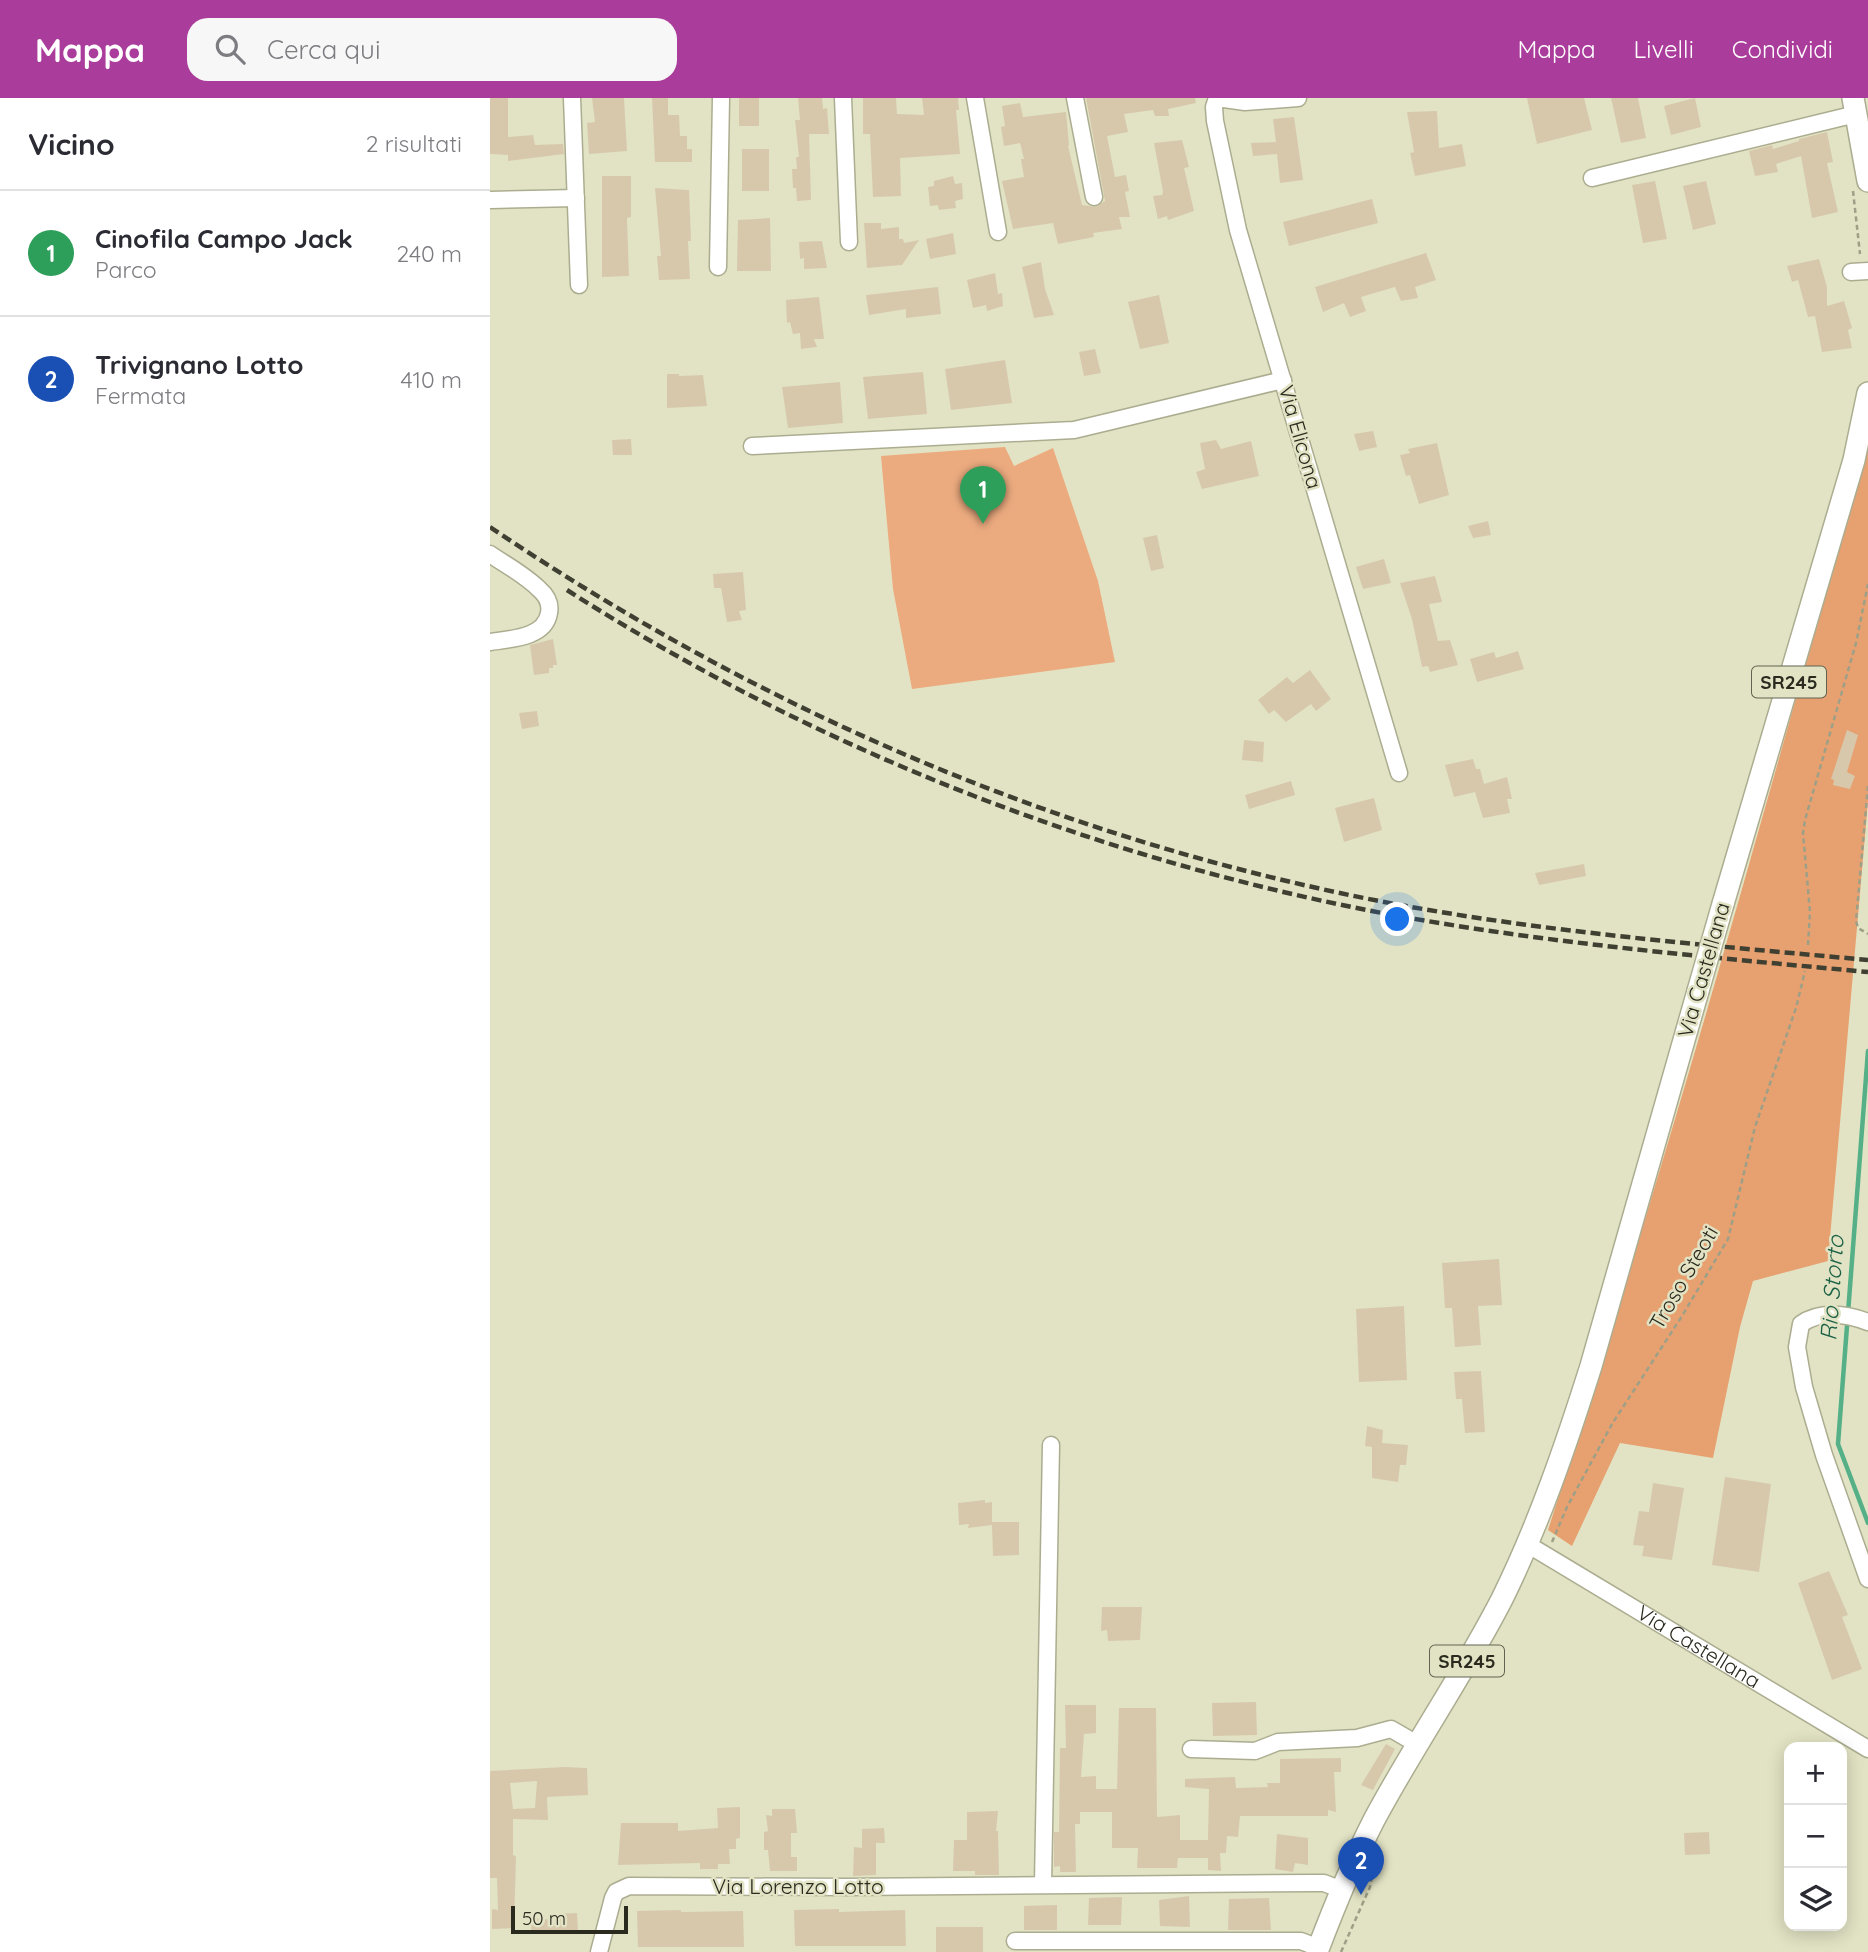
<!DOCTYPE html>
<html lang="it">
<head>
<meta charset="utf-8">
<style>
	:root { --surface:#fff; --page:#f7f7f7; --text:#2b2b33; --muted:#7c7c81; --line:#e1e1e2; --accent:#aa3c9b }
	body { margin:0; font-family:Quicksand,sans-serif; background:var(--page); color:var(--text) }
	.controls { position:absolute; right:21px; bottom:21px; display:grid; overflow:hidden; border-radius:14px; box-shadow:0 4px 18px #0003 }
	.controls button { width:63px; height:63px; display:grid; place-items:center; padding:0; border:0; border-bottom:2px solid var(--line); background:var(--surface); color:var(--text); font:35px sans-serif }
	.scale { position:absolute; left:21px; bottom:18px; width:117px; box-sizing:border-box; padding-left:7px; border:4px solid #2a2a1f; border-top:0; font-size:19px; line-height:24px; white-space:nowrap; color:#2a2a1f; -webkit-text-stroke:5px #e2e3c4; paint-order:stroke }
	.you { position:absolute; left:908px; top:822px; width:24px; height:24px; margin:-18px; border:5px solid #fff; border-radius:50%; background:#1a73e8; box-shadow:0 0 0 10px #1a73e833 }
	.badge { display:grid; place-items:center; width:46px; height:46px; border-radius:50%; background:var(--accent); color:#fff; font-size:23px; font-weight:700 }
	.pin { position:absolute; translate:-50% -58px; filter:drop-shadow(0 2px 4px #0008) }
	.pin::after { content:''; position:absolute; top:37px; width:24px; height:21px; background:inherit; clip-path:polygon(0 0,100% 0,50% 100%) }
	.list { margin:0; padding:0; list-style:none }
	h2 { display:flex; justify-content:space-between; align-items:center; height:91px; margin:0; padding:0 28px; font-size:30px }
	h2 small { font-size:23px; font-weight:400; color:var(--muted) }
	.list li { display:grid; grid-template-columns:46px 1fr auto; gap:21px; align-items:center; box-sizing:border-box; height:126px; padding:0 28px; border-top:2px solid var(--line) }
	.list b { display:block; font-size:26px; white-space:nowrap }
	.list p { margin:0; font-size:23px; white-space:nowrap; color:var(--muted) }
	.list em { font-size:23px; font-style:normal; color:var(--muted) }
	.icon { flex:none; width:38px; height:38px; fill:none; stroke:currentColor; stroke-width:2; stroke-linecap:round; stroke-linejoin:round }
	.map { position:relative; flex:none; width:1378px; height:1854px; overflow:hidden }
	header { display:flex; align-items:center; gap:42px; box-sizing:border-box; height:98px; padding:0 35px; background:var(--accent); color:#fff }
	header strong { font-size:33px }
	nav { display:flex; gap:38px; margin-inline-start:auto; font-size:24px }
	.search { width:490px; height:63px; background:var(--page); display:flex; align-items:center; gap:18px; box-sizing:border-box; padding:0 24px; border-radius:21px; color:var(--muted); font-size:26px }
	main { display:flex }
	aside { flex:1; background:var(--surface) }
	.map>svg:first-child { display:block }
	.green { fill:#ecab7f }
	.forest { fill:#e7a170 }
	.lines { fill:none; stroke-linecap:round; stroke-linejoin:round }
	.stream { stroke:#55b088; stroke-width:4.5 }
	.building { fill:#d7c8ac; fill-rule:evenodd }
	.minor-casing { stroke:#acad90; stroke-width:19 }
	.major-casing { stroke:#acad90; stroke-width:24 }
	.path { stroke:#9e9f87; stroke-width:2.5; stroke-dasharray:5 3.5; stroke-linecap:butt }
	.minor { stroke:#fff; stroke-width:16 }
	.major { stroke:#fff; stroke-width:21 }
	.rail { stroke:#3f3f32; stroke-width:4.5; stroke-dasharray:10 5; stroke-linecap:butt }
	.major-bridge-casing { stroke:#acad90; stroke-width:24; stroke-linecap:butt }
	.major-bridge { stroke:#fff; stroke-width:21 }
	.labels { text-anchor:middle; stroke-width:5; stroke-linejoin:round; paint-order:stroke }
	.shield { fill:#e2e3c4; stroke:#616250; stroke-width:2 }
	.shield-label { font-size:19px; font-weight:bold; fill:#2a2a1f }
	.street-label { font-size:21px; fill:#2a2a1f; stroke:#e2e3c4 }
	.water-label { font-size:23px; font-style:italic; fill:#1c6146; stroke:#e2e3c4 }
</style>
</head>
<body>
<header>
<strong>Mappa</strong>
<div class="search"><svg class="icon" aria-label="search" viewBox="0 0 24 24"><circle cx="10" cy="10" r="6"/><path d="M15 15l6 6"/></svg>Cerca qui</div>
<nav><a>Mappa</a><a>Livelli</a><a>Condividi</a></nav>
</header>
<main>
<aside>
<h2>Vicino<small>2 risultati</small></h2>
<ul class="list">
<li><span class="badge" style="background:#2e9e5b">1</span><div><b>Cinofila Campo Jack</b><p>Parco</p></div><em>240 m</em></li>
<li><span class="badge" style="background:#1a4fb4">2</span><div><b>Trivignano Lotto</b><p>Fermata</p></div><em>410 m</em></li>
</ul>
</aside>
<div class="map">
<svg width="1378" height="1854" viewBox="0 0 1378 1854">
	<rect width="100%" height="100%" fill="#e2e3c4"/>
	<polygon class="green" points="515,349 524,368 563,350 608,483 625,564 422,591 403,491 391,358"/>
	<path class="forest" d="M 1378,339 L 1378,703 L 1338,1163 L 1263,1183 L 1250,1229 L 1223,1360 L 1130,1345 L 1082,1448 L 1058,1432 C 1175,1070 1278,705 1378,339 Z"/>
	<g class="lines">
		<polyline class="stream" points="1378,953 1348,1346 1378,1425"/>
	</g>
	<g class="building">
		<polygon points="0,0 18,0 18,39 43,37 45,47 73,46 74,56 18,63 18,57 0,56"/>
		<polygon points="102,0 134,0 137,53 99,56 97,25 105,24"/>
		<polygon points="162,0 178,0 178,17 189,17 190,38 197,38 197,51 202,51 202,64 165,64"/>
		<rect x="249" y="0" width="20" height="28"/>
		<polygon points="308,0 332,0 333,11 337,10 339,36 319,36 321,102 307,103 306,90 303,90 302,71 307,71 306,59 309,59 305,22 310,22"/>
		<polygon points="373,0 406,0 407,16 434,17 432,0 468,0 469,12 466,12 470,56 410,60 411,98 383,99 380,36 373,36"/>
		<polygon points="596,0 705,0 706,5 678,11 679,18 665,18 663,12 634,16 638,34 617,38 625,79 636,77 639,93 635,94 640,119 629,119 632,131 603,135 604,139 568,146 563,125 523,131 512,83 534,79 531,61 534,61 530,45 514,48 511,29 515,28 512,8 530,5 533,19 576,14 579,47 578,48 592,107 605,109 615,103"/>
		<polygon points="1037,0 1094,0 1102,32 1047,46"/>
		<polygon points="1121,0 1148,0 1156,40 1131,45"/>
		<polygon points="1205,0 1211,29 1181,37 1174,8"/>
		<polygon points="947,13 949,50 972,46 976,68 925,78 920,55 924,54 917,14"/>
		<polygon points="804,19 813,82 790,85 787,56 763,58 761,45 786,44 783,21"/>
		<polygon points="1337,34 1343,64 1337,65 1348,114 1322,120 1311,58 1286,66 1288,74 1265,78 1259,53 1282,47 1283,51 1309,43 1309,41"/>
		<polygon points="692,42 699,69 694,70 704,113 678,122 677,118 668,121 663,98 672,97 673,94 664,45"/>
		<rect x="252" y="51" width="27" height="42"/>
		<polygon points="112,78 141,78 141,119 137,120 139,178 112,179"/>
		<polygon points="463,78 465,86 472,85 473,101 465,103 466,110 449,112 448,107 440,108 438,89 444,88 444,83"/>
		<polygon points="1165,83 1177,141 1153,145 1142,87"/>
		<polygon points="1216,83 1226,126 1203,132 1193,88"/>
		<polygon points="165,90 199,92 201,143 198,143 200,181 169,182 167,158 171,158"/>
		<polygon points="882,101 888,125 799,148 793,124"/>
		<polygon points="280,120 281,173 247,173 248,122"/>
		<polygon points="374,125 391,125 391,131 409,129 409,141 413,141 414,145 429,142 412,167 377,170"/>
		<polygon points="463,135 466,156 440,161 436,141"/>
		<polygon points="332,143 337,170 314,171 314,160 310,161 309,144"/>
		<polygon points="936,155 946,182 925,189 928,200 911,203 905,189 871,199 876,213 860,219 854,205 833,214 825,189"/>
		<polygon points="1329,161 1337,189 1337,208 1354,203 1362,230 1358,232 1362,250 1332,254 1325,218 1318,219 1308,182 1302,184 1297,168"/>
		<polygon points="551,164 555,191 564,217 544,220 532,169"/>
		<polygon points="505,175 508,196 512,195 513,208 497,213 496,207 483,210 477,182"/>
		<polygon points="448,189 451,216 416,220 416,211 379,217 376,197"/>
		<polygon points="669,197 679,245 650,251 638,204"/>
		<polygon points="329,199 334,241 324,241 327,249 311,251 310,235 303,236 300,224 297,225 296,202"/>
		<polygon points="605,251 611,275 594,278 589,254"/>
		<polygon points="515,262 522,305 461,312 455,271"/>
		<polygon points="433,274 437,316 378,321 373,279"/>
		<polygon points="177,276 189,276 189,278 213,277 217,308 177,310"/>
		<polygon points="350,284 353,325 298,330 292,289"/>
		<polygon points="883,333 887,349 869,353 864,336"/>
		<polygon points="141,341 142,357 123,357 122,342"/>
		<polygon points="726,342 731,351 761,343 769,378 712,391 706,374 715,371 710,345"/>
		<polygon points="947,345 959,397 929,406 920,377 916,378 910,357 920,355 918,351"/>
		<polygon points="998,423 1001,437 983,440 978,428"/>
		<polygon points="667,437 674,470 661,473 653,440"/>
		<polygon points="894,461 901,485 873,491 866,469"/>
		<polygon points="253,474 256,512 249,513 252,522 237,524 231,490 224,490 223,476"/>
		<polygon points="945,478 952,504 939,506 948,543 960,542 968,567 940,574 938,568 932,569 922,521 910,485"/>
		<polygon points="63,541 67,567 63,567 63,570 59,570 59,575 44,577 40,547"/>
		<polygon points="1028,553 1034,571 987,584 980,561 1004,554 1006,560"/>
		<polygon points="820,572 841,601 826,613 821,606 796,624 784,612 779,616 768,602 797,579 803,585"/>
		<polygon points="47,613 49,628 32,631 29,615"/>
		<polygon points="1357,632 1368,637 1357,674 1365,678 1360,691 1343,687 1344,682 1341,681"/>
		<polygon points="754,642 774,644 773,664 752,662"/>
		<polygon points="983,661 986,671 990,671 994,686 1017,679 1022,701 1017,701 1020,715 993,720 985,694 964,699 955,667"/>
		<polygon points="801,683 805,697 759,711 755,697"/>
		<polygon points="884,700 892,732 854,744 845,710"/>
		<polygon points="1094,766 1096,778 1049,787 1045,775"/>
		<polygon points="1009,1161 1012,1207 988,1208 991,1247 965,1249 962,1210 955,1210 952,1165"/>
		<polygon points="914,1208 917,1282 869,1284 866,1211"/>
		<polygon points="991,1273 995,1334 975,1335 972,1301 966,1301 964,1274"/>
		<polygon points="877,1328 893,1332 892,1345 918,1347 916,1367 910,1367 908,1384 882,1380 882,1349 875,1348"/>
		<polygon points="1235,1379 1281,1386 1269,1474 1222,1467"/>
		<polygon points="1163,1385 1194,1390 1182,1462 1152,1458 1154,1448 1143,1447 1149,1413 1159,1414"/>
		<polygon points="495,1402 495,1405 502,1404 502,1424 529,1424 529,1457 503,1458 502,1427 478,1430 479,1426 469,1427 468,1405"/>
		<polygon points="1339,1473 1358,1517 1352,1519 1372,1571 1342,1582 1308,1485"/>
		<polygon points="612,1509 652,1509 650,1542 618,1543 617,1532 611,1533"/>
		<polygon points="766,1604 767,1637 723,1638 722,1605"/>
		<polygon points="575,1607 606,1607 606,1635 594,1636 591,1679 606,1678 606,1691 627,1691 629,1610 666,1610 667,1719 690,1717 690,1742 718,1742 719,1691 695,1689 695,1681 745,1679 746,1690 778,1689 777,1685 790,1685 790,1661 851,1660 851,1674 844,1674 846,1714 838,1712 838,1718 750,1718 748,1739 737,1738 736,1755 730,1755 731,1773 718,1772 718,1760 688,1760 687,1770 647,1770 648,1750 622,1750 622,1714 590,1714 590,1726 585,1726 586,1774 570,1774 570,1768 564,1769 564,1734 569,1734 570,1650 576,1650"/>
		<polygon points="896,1646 905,1651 883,1692 871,1687"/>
		<path d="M 75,1669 L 97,1670 L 98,1697 L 57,1699 L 58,1722 L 23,1721 L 23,1757 L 26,1758 L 24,1830 L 2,1831 L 2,1811 L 8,1812 L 7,1780 L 0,1780 L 0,1673 ZM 47,1683 L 45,1710 L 23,1711 L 20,1685 Z"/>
		<polygon points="250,1709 250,1740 246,1741 246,1751 239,1751 240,1766 228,1766 228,1771 210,1771 210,1765 128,1767 131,1725 188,1725 188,1733 228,1730 227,1710"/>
		<polygon points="282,1711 305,1711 307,1735 301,1735 301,1759 307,1759 307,1773 280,1773 278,1752 274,1752 274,1734 278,1733 276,1717 282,1718"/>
		<polygon points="508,1713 506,1733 508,1733 509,1777 485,1777 485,1773 463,1773 464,1742 477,1742 477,1714"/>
		<polygon points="394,1730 395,1745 386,1745 386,1777 363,1778 364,1749 372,1750 372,1731"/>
		<polygon points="1219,1734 1220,1756 1195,1757 1194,1735"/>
		<polygon points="787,1736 818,1740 818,1767 805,1765 803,1774 785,1771"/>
		<polygon points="699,1798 700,1829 670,1828 669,1802"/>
		<polygon points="632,1799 631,1827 598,1827 599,1800"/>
		<polygon points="779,1800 781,1832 738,1832 739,1801"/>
		<polygon points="567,1807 567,1832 534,1832 534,1808"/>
		<polygon points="349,1811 349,1814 415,1812 416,1848 305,1848 304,1812"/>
		<polygon points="191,1812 191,1814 253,1813 254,1849 148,1849 147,1813"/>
		<polygon points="87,1815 88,1833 41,1832 42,1820 64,1822 64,1816"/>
		<rect x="446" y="1829" width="47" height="25"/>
	</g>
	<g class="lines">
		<g class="minor-casing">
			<g id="minor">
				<polyline points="82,0 89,187"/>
				<polyline points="353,0 359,144"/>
				<polyline points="485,0 508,134"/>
				<polyline points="585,0 604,99"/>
				<polyline points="727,0 724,9 725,23 748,132 909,675"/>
				<polyline points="727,0 755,4 808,0"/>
				<polyline points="1102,80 1366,16"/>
				<polyline points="0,102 86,100"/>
				<polyline points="228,169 231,0"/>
				<polyline points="1361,174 1378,173"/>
				<polyline points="262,348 584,332 793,282"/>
				<path d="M 0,456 C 16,467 35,477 49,491 C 56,497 61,505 59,515 C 55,540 20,541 0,544"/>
				<path d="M 1378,1224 C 1357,1216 1330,1212 1311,1226 L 1307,1249 L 1314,1289 L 1334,1357 L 1378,1481"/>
				<path id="s1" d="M 1037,1446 L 1378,1651"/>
				<polyline points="701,1651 765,1653 788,1644 867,1640 901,1631 927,1646"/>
				<polyline points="553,1786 561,1347"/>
				<polyline points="525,1843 811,1843 829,1850"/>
				<polyline points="109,1854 123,1800 126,1794 139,1788 354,1789 823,1785 834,1785 852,1792"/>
			</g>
		</g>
		<g class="major-casing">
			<g id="major">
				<polyline points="1363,0 1378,83"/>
				<polyline points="1233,806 1364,362 1378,295"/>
				<path d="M 827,1854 C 844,1809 862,1765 884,1722 C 924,1647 973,1577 1012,1501 C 1049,1426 1076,1347 1101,1268 L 1208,893"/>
			</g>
		</g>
		<g class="path">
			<polyline points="1363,93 1370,156"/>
			<polyline points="1378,688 1366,823 1368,830 1378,836"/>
			<polyline points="1318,847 1320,814 1313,735 1315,722 1366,545 1378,486"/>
			<polyline points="1062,1444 1077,1409 1122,1326 1192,1218 1238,1141 1265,1029 1306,910 1315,873"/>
			<polyline points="851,1854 880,1789 885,1764"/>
		</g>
		<use href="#minor" class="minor"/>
		<use href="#major" class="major"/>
		<g class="rail">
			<path d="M 0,429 C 271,612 567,740 889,803 C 1050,834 1215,847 1378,862"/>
			<path d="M 77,492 C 324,650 604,760 892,815 C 1053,845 1216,859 1378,874"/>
		</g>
		<g class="major-bridge-casing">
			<polyline id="major-bridge" points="1208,893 1233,806"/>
		</g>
		<use href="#major-bridge" class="major-bridge"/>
	</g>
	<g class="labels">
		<g class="shield">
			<rect x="1262" y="568.5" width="74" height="31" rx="5"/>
			<rect x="940" y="1547.5" width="74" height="31" rx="5"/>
		</g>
		<g class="shield-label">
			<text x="1299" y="591">SR245</text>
			<text x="977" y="1570">SR245</text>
		</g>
		<g class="street-label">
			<text transform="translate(810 339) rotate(74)" y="7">Via Elicona</text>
			<text transform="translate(1214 872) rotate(-74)" y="7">Via Castellana</text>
			<text transform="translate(1194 1180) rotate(-60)" y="7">Troso Steoti</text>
			<text dy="7" stroke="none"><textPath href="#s1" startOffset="200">Via Castellana</textPath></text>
			<text x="308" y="1796">Via Lorenzo Lotto</text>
		</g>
		<g class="water-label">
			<text transform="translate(1342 1190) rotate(-86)" y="8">Rio Storto</text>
		</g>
	</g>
</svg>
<div class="controls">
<button>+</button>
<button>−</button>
<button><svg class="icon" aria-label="layers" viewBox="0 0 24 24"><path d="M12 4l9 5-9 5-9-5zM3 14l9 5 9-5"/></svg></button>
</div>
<div class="scale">50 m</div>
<div class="you"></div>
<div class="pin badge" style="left:493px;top:426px;background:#2e9e5b">1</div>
<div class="pin badge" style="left:871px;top:1797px;background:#1a4fb4">2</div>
</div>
</main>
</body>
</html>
